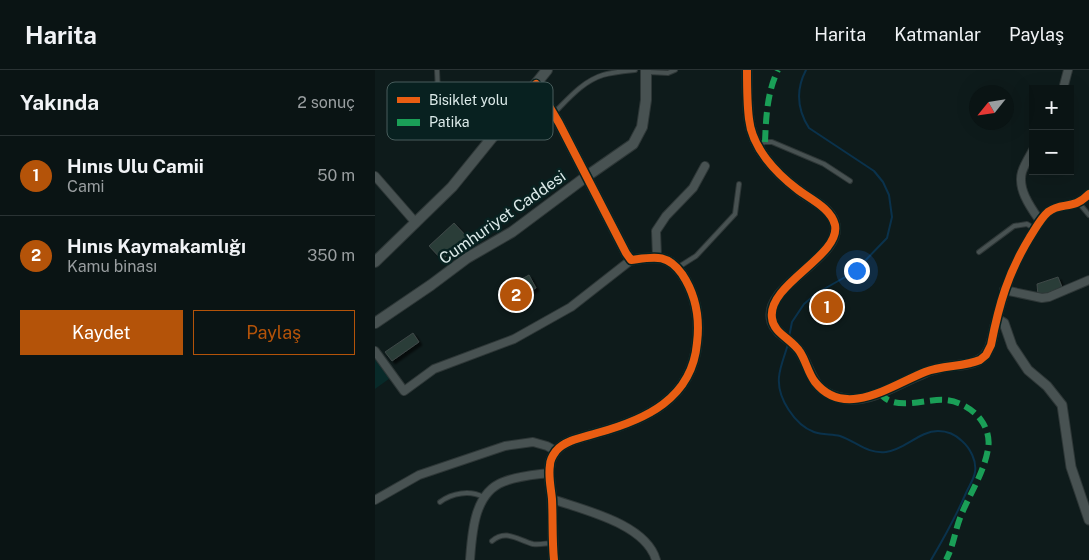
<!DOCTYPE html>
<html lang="tr">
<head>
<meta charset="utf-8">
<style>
	:root { --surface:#0a1414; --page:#182122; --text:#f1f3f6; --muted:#999ea0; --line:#2a3334; --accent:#b45309 }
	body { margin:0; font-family:"Public Sans",sans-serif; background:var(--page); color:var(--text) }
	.controls { position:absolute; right:15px; top:15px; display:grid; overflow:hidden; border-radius:0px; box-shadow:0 5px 20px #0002 }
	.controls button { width:45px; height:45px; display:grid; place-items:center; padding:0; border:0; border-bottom:1px solid var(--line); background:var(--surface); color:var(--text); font:25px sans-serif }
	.compass { position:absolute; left:594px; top:15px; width:45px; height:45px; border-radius:50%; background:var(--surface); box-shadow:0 5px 20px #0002; rotate:240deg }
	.you { position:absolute; left:481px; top:200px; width:18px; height:18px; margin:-12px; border:4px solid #fff; border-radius:50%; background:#1a73e8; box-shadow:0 0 0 8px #1a73e833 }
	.badge { display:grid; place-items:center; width:32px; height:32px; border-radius:50%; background:var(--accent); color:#fff; font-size:16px; font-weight:700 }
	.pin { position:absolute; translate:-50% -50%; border:2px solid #fff; box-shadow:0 1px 5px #0006 }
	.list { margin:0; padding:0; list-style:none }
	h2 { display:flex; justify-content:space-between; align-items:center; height:65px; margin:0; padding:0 20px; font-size:21px }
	h2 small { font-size:16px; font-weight:400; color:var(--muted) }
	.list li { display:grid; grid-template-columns:32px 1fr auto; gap:15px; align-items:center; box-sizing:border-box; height:80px; padding:0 20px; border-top:1px solid var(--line) }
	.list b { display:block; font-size:19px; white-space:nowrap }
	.list p { margin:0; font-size:16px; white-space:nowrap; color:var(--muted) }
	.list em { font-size:16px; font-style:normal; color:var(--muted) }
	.actions { display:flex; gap:10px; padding:15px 20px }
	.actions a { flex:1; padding:11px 0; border:1px solid var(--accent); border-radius:0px; text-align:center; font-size:18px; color:var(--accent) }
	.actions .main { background:var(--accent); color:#fff }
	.map { position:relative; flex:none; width:714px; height:490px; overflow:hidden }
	header { display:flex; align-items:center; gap:30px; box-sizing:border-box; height:70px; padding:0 25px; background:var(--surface); border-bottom:1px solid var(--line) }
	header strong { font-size:24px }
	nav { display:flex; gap:28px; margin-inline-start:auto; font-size:18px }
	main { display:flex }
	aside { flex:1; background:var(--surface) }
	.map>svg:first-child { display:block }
	.built { fill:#082a29 }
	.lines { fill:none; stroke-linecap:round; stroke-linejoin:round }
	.stream { stroke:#0a324c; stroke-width:2 }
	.building { fill:#2c3c39; stroke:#3e4847; filter:url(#shadow) }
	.service-casing { stroke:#2e3737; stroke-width:6 }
	.minor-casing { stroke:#2e3737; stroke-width:10 }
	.tertiary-casing { stroke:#2e3737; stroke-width:11 }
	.secondary-casing { stroke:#2e3737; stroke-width:12 }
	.service { stroke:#485252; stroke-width:4 }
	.minor { stroke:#485252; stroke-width:8 }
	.tertiary { stroke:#485252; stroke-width:9 }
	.secondary { stroke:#485252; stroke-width:10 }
	.quiet { stroke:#1a9f57; stroke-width:6; stroke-dasharray:12 6; stroke-linecap:butt }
	.cycleway-casing { stroke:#082120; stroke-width:11 }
	.cycleway { stroke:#e95d12; stroke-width:8 }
	.labels { text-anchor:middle; stroke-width:5; stroke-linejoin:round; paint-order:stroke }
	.street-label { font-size:16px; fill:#dceae9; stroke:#082120 }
	.key { fill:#082120; stroke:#485d5c; stroke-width:1 }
	.key-label { font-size:14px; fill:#dceae9 }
</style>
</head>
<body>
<header>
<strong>Harita</strong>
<nav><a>Harita</a><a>Katmanlar</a><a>Paylaş</a></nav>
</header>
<main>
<aside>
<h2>Yakında<small>2 sonuç</small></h2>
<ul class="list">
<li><span class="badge">1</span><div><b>Hınıs Ulu Camii</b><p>Cami</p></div><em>50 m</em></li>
<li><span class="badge">2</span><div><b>Hınıs Kaymakamlığı</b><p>Kamu binası</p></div><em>350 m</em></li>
</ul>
<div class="actions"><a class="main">Kaydet</a><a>Paylaş</a></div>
</aside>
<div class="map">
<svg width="714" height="490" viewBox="0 0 714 490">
	<defs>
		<filter id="shadow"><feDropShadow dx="3" dy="3" stdDeviation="1" flood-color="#0009"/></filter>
	</defs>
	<rect width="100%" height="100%" fill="#0e1b1b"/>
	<polygon class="built" points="0,281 18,306 0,319"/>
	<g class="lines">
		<g class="stream">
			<path d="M 414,267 L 417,252 L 429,234 L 442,223 L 472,206 L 485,196 L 512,168 L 517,147 L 514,125 L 508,112 L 499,101 L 434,58 C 422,39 421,19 431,0"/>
			<path d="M 413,274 C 410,285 405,296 404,307 C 402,328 420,355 439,362 C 447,365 457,364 465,366 C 482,372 492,384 511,382 C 530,380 544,361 563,361 C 572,361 581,365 587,371 C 595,378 602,391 600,402 C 599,409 594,416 591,423 C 581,446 569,468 556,490"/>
		</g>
	</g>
	<g class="building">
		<polygon points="79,153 92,167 67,190 54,176"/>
		<polygon points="154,205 161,218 137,231 130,218"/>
		<polygon points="683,207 687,217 675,222 674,225 663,226 662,214"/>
		<polygon points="452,228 460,239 451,245 443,235"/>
		<polygon points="38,263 44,272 17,291 10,282"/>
	</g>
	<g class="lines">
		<g class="service-casing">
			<g id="service">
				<polyline points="62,0 63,22 71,38 115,69"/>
				<polyline points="273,2 293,3 300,0"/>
				<path d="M 179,43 C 193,29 208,11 228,5 C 238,2 250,1 260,0"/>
				<polyline points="383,75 390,72 397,72 449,94 475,111"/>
				<polyline points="704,133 714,145"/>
				<polyline points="604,182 639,156 652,154 660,159"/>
				<polyline points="302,198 321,186 360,144 364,114"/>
				<path d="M 65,432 C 77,423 95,420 108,427"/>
				<path d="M 117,471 C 131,459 143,470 158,474 C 165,475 172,473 178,473"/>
			</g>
		</g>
		<g class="minor-casing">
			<g id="minor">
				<polyline points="688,19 693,0"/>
				<path d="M 658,80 C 654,87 649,95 647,102 C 642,119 656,138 665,151"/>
				<polyline points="0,106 41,153"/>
				<polyline points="282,186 281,161 291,146 318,118 330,96"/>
				<polyline points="629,220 667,228 674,227 714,210"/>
				<path d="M 621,252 C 630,219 637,196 655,167 C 661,158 665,149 673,142 C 687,131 698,141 714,124"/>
				<polyline points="0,281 29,321 59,299 139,269 196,237 256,190"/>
				<path d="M 177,429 C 209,440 271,454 281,490"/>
				<polyline points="0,430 44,405 130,376 158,372 172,376 181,381"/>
				<path d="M 95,490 C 97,463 99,423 128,412 C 142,406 159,405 174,403"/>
			</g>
		</g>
		<g class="tertiary-casing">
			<g id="tertiary">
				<path d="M 372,0 C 372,16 372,33 374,49 C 377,78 401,103 422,119 C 434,129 453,136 459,151 C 473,187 385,214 397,252 C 401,264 418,271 425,282 C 437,301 436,319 462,327 C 490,337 521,314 547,304 C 553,301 559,299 565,298 C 579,294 602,297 611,284 C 618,275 618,262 621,252 L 624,250 L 629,253 L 637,276 L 653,300 L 672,316 L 687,335 L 696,397 L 714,450"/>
				<path d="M 161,14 L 184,53 L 251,183 L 256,190 C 279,187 292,183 307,204 C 321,225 325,249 322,273 C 317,329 270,350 222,363 C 209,367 190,370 181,381 C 178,385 175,390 175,395 C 173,406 176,418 177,429 C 178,449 177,470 179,490"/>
			</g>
		</g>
		<g class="secondary-casing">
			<g id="secondary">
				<polyline points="0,192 77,117 172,0"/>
				<polyline points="0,253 56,215 92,188 137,162 212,106 258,74 267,57 271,30 271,0"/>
			</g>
		</g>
		<use href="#service" class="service"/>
		<use href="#minor" class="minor"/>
		<use href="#tertiary" class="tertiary"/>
		<use href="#secondary" class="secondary"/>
		<g class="quiet">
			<path d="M 390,72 C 391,48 392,22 403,0"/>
			<path d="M 505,322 C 516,343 553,328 570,330 C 584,331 598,339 606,350 C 612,358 615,369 613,379 C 609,402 596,422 587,443 C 580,459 579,475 571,490"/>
		</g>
		<g class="cycleway-casing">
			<g id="cycleway">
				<path d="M 372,0 C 372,16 372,33 374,49 C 377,78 401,103 422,119 C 435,129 456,138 460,155 C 466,186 392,214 397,248 C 398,263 417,269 425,282 C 431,291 433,303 440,312 C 470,350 517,315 550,302 C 568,295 589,297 605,290 L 611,285 L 616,275 C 624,234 633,203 655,167 C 661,158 665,149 673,142 C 687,131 698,141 714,124"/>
				<path d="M 161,14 L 184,53 L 251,183 L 256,190 C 279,187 292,183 307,204 C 321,225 325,249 322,273 C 317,329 270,350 222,363 C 209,367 190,370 181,381 C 178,385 175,390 175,395 C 173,406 176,418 177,429 C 178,449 177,470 179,490"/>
			</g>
		</g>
		<use href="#cycleway" class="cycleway"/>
	</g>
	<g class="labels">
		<g class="street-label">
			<text transform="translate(127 147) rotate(-35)" y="6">Cumhuriyet Caddesi</text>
		</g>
	</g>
	<rect x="12" y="12" width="166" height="58" rx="8" class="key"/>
	<rect x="22" y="27" width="23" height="6" fill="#e95d12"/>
	<rect x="22" y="49" width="23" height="7" fill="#1a9f57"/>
	<g class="key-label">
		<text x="54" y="35">Bisiklet yolu</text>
		<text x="54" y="57">Patika</text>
	</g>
</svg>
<div class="controls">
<button>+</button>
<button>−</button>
</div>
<svg class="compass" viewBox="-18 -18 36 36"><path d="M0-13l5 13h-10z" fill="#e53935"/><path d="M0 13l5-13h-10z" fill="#999ea0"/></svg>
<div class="you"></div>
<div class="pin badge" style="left:452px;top:237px">1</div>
<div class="pin badge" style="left:141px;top:225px">2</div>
</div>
</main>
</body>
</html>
